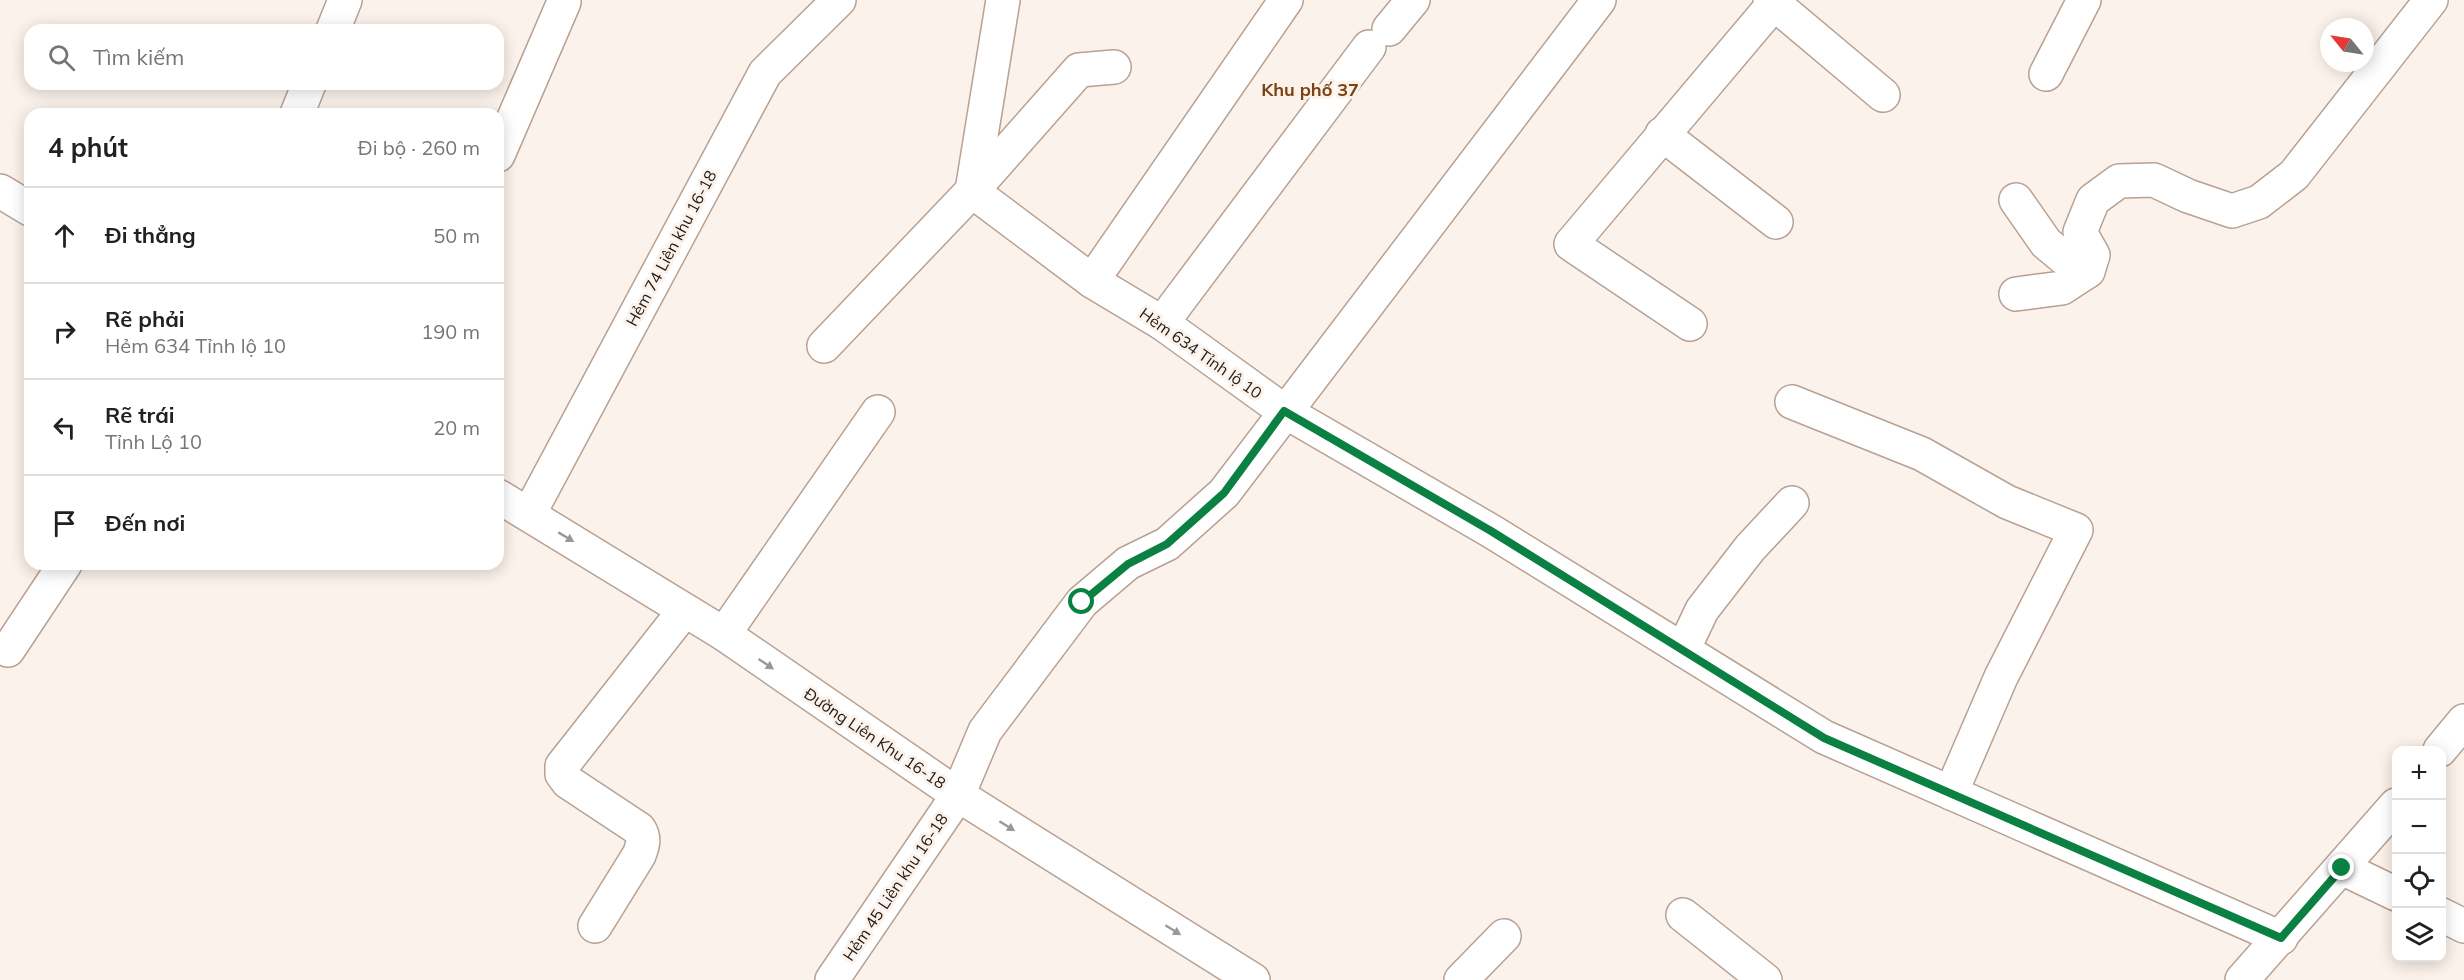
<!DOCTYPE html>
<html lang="vi">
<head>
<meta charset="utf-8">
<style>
	:root { --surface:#fff; --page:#f2f2f2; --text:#202124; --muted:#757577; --line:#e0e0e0 }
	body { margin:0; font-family:Mulish,sans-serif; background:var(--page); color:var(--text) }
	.controls { position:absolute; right:18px; bottom:18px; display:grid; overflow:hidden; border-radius:12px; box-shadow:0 3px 15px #0003 }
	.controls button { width:54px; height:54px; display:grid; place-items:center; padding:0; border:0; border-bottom:2px solid var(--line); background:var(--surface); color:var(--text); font:30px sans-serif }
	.compass { position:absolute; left:2320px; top:18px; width:54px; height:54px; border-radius:50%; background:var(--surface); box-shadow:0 3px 15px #0003; rotate:300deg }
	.stop { position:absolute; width:18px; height:18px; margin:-14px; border:4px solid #0b8043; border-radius:50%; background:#fff }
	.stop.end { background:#0b8043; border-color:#fff; box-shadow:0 2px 6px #0008 }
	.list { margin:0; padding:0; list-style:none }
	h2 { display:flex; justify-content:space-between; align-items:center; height:78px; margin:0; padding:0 24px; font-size:26px }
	h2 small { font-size:20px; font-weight:400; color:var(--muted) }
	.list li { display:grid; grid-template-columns:39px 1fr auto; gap:18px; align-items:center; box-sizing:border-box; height:96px; padding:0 24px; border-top:2px solid var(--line) }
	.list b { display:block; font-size:22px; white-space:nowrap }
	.list p { margin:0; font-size:20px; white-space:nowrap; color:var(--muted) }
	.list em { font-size:20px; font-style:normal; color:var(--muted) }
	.icon { flex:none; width:33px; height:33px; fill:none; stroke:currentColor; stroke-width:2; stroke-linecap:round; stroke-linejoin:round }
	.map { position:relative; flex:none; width:2464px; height:980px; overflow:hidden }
	.search { position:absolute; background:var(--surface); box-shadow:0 3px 15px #0003; left:24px; top:24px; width:480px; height:66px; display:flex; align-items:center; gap:15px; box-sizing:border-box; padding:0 21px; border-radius:18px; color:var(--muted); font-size:22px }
	.panel { position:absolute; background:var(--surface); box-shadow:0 3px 15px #0003; left:24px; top:108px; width:480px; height:462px; border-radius:18px }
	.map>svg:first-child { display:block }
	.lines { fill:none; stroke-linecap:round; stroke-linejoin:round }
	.minor-casing { stroke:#b8a192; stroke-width:36 }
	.major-casing { stroke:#b8a192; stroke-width:36 }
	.minor { stroke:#fff; stroke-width:33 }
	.major { stroke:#fff; stroke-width:33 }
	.oneway { fill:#9c9895 }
	.route { stroke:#0b8043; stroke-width:8 }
	.labels { text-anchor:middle; stroke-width:6; stroke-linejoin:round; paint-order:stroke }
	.street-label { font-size:16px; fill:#221914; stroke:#fbf2eb }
	.neighbourhood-label { font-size:18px; font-weight:bold; fill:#7d4211; stroke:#fbf2eb }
</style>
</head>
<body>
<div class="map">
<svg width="2464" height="980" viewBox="0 0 2464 980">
	<rect width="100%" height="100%" fill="#fbf2eb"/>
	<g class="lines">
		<g class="minor-casing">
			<g id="minor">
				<polyline points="1003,0 972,191 1092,281 1162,323 1284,411 1491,531 1824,737 2281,938"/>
				<polyline points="1770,0 1883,95"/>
				<polyline points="1389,29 1413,0"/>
				<polyline points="333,30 345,0"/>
				<polyline points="2046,74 2084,0"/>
				<polyline points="297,114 309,84"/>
				<polyline points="1662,134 1776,222"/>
				<polyline points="498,155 564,2"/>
				<polyline points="0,191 30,209"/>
				<polyline points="2016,200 2046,243 2064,258 2088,271"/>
				<polyline points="1092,281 1286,0"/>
				<polyline points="2016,294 2062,288 2088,271 2093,255 2080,232 2093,200 2119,181 2154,180 2188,196 2232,211 2259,202 2294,175 2431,0"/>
				<polyline points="1162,323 1369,47"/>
				<polyline points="1690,324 1571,244 1777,0"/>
				<polyline points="824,346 972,191 1079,70 1114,67"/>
				<polyline points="1792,402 1922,454 2007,502 2076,530 2001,677 1951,793"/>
				<polyline points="498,496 724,634 958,795 1253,980"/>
				<polyline points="529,514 765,73 839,0"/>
				<polyline points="724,634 878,412"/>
				<polyline points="8,650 65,564"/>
				<polyline points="1683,650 1702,610 1750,548 1792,503"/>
				<polyline points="2342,868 2396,894"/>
				<polyline points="1683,915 1765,980"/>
				<polyline points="2442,915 2464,926"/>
				<path d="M 595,926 L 639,855 C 643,845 645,838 639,829 L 568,782 L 562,774 L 562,766 L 684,611"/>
				<polyline points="832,980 958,795 985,731 1082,602 1128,563 1167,544 1224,493 1599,0"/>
				<polyline points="1461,980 1504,936"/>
			</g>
		</g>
		<g class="major-casing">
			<g id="major">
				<polyline points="2440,750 2464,721"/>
				<polyline points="2242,980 2396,805"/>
			</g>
		</g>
		<use href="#minor" class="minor"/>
		<use href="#major" class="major"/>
	</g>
	<defs><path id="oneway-solid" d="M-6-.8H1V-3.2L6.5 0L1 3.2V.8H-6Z" transform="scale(1.5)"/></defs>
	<g class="oneway">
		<use href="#oneway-solid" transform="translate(566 537) rotate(31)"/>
		<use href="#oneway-solid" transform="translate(766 664) rotate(34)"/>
		<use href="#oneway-solid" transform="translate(1007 826) rotate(32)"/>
		<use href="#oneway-solid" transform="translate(1173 930) rotate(32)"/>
	</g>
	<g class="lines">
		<polyline class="route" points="1082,602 1128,564 1167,544 1224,493 1284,411 1491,531 1824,738 2281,938 2342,868"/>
	</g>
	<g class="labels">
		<g class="street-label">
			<text transform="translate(671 248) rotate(-62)" y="6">Hẻm 74 Liên khu 16-18</text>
			<text transform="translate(1201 353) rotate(35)" y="6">Hẻm 634 Tỉnh lộ 10</text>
			<text transform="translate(875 738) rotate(34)" y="6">Đường Liên Khu 16-18</text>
			<text transform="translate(895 887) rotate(-56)" y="6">Hẻm 45 Liên khu 16-18</text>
		</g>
		<g class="neighbourhood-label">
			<text x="1310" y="96">Khu phố 37</text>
		</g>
	</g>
</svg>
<div class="controls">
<button>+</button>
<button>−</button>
<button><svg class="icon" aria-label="locate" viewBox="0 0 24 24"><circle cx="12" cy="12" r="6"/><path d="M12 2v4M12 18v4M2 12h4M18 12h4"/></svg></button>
<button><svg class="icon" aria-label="layers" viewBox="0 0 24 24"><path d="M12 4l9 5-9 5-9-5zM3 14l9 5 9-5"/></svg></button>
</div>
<svg class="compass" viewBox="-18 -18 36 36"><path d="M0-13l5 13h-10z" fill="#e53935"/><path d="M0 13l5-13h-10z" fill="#757577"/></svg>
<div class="stop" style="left:1082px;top:602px"></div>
<div class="stop end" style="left:2342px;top:868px"></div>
<div class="search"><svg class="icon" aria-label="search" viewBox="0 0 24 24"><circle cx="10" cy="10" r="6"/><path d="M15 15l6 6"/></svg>Tìm kiếm</div>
<section class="panel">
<h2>4 phút<small>Đi bộ · 260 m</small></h2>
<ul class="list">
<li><svg class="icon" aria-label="ahead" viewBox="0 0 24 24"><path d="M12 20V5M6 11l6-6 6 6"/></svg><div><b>Đi thẳng</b></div><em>50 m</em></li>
<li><svg class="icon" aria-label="right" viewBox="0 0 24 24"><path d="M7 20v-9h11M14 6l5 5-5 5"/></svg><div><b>Rẽ phải</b><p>Hẻm 634 Tỉnh lộ 10</p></div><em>190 m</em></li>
<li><svg class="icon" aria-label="left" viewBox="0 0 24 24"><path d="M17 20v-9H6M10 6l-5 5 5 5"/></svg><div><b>Rẽ trái</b><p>Tỉnh Lộ 10</p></div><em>20 m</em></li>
<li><svg class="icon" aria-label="arrive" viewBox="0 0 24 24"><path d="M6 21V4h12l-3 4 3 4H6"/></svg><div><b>Đến nơi</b></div></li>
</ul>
</section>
</div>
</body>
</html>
